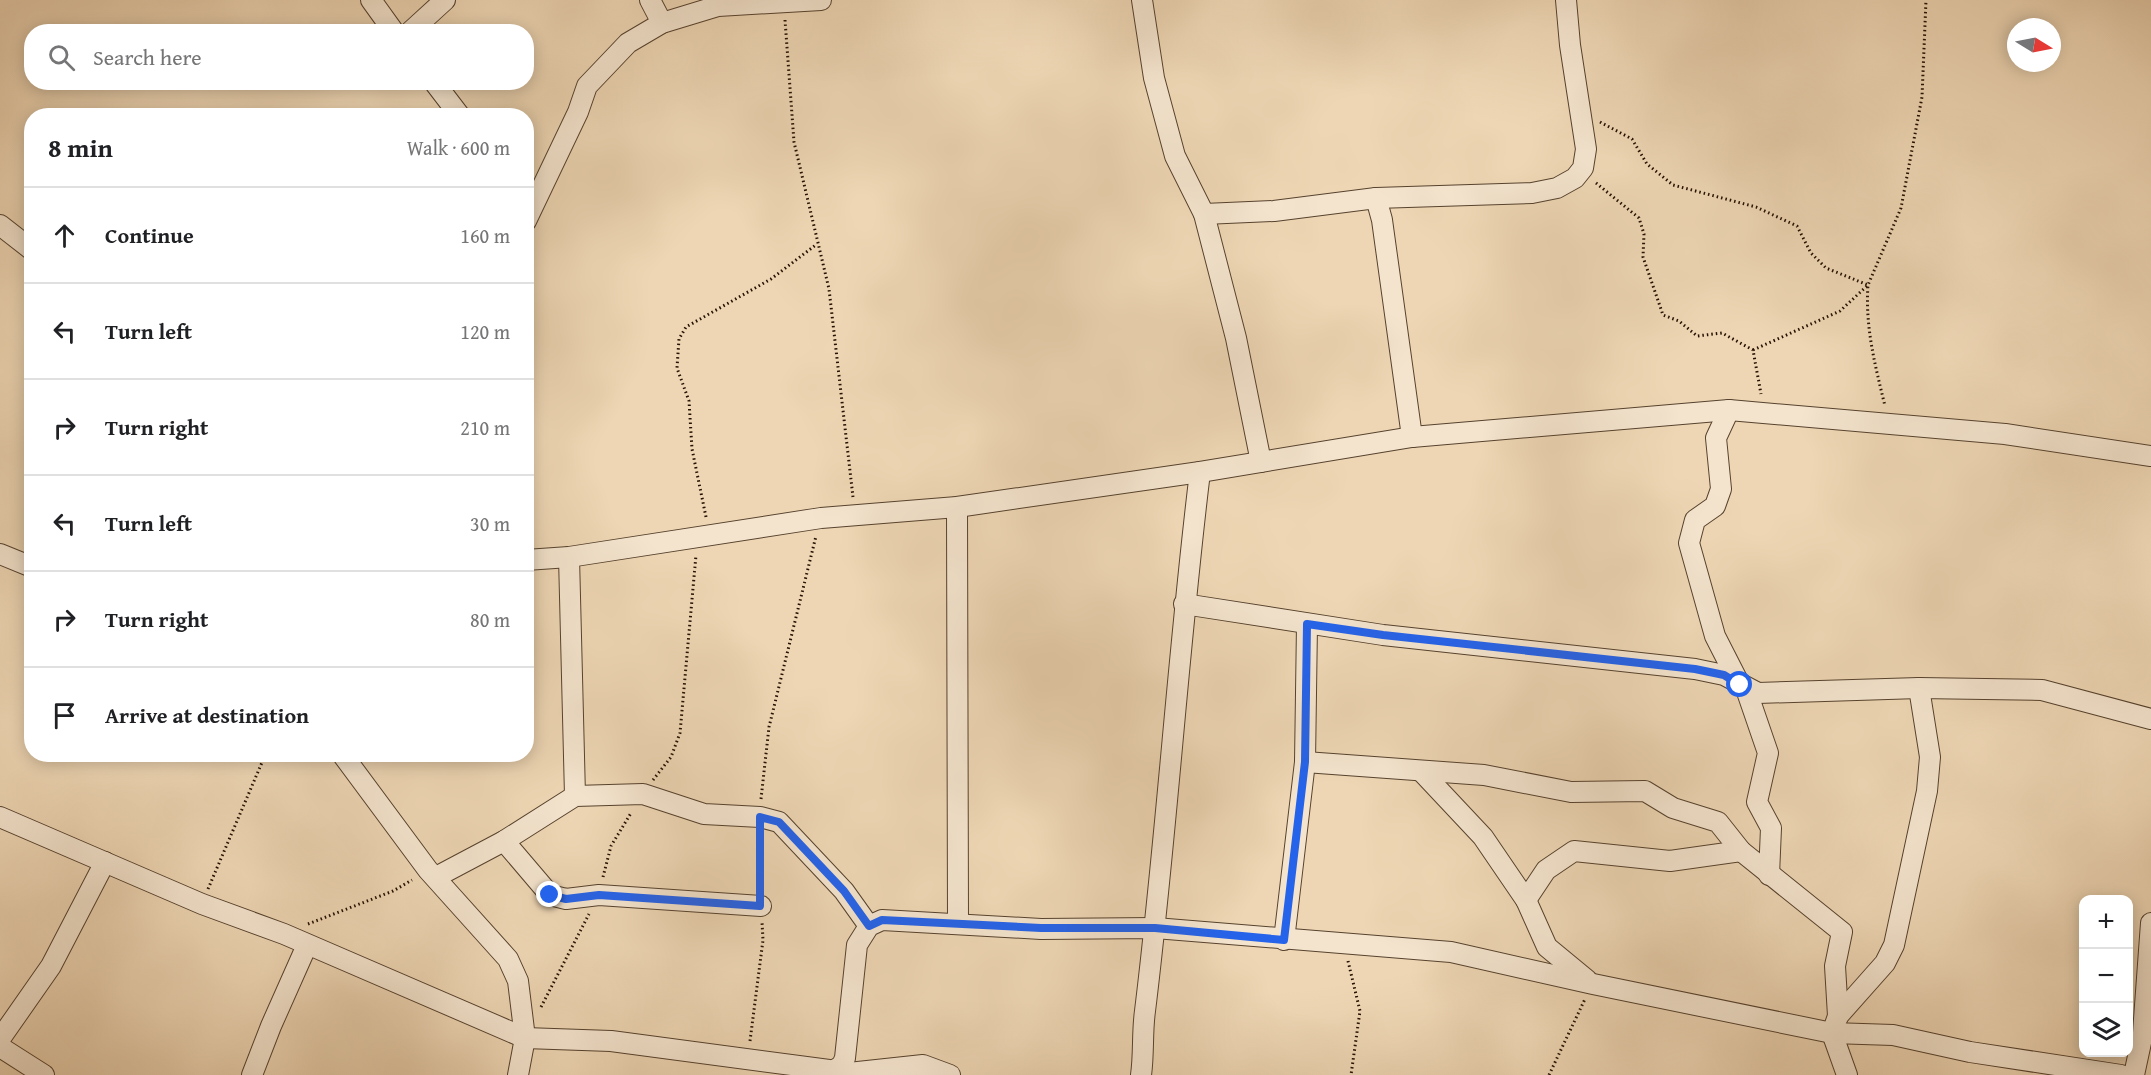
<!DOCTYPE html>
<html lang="en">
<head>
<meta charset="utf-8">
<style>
	:root { --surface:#fff; --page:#f2f2f2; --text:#202124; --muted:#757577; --line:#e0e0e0 }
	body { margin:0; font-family:"Gentium Book Plus",serif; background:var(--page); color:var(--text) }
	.controls { position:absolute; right:18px; bottom:18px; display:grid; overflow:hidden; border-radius:12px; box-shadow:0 3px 15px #0003 }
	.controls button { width:54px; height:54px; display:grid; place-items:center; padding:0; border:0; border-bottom:2px solid var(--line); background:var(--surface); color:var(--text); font:30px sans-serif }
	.compass { position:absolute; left:2007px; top:18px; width:54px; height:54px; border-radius:50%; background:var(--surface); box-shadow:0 3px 15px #0003; rotate:100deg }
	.stop { position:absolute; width:18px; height:18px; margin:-14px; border:4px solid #2563eb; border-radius:50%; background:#fff }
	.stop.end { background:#2563eb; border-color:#fff; box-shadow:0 2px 6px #0008 }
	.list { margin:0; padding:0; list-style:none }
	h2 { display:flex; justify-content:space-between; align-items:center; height:78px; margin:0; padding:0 24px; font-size:26px }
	h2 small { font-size:20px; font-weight:400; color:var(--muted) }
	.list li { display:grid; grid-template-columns:39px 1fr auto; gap:18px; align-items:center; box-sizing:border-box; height:96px; padding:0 24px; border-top:2px solid var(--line) }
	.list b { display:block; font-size:22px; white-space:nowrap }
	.list em { font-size:20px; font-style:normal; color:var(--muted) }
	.icon { flex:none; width:33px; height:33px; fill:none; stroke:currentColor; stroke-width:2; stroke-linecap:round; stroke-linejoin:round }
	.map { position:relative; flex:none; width:2151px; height:1075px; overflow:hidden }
	.search { position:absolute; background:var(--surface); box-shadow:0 3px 15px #0003; left:24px; top:24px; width:510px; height:66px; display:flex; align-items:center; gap:15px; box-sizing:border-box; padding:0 21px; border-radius:24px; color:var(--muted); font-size:22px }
	.panel { position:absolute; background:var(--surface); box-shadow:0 3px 15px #0003; left:24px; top:108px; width:510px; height:654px; border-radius:24px }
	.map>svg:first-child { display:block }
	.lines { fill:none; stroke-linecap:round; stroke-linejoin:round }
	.street-casing { stroke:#56422e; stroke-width:22 }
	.path { stroke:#241101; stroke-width:3; stroke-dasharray:1.5 3; stroke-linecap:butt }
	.street { stroke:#f4e4ce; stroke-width:20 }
	.route { stroke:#2563eb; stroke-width:8 }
</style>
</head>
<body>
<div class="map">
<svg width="2151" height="1075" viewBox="0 0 2151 1075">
	<rect width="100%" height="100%" fill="#eed6b4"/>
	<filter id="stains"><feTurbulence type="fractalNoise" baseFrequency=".00333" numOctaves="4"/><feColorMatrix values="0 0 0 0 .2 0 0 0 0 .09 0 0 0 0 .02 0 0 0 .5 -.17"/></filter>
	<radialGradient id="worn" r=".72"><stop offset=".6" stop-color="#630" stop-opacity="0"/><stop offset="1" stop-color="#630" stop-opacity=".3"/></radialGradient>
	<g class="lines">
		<g class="street-casing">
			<g id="street">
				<polyline points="371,0 394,32"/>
				<polyline points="650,0 662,23"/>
				<polyline points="1142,0 1154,78 1175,156 1204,214 1236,338 1261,462"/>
				<polyline points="410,32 445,0"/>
				<polyline points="434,82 460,116"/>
				<polyline points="1376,198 1382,220 1412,437"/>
				<polyline points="1204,214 1274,211 1376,198 1532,193 1557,188 1575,178 1583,168 1586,149 1570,45 1566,0"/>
				<polyline points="526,221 578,112 587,86 628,43 662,23 718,6 821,0"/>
				<polyline points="0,225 32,250"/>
				<polyline points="1729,410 1716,438 1721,489 1715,506 1695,520 1689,543 1715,636 1740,685"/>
				<polyline points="957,507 958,923"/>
				<polyline points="0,554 32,567"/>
				<polyline points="569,557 575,796"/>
				<polyline points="526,560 569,557 821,518 957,507 1200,472 1412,437 1729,410 2005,434 2151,456"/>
				<polyline points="1184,604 1383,635 1695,669 1724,675 1758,693 1919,688 2042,690 2151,719"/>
				<polyline points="1746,689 1768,753 1757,802 1771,828 1769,875"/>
				<polyline points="342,754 428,870 508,959 518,981 525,1038 518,1075"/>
				<polyline points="1305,762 1484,775 1571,792 1645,791 1673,808 1718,822 1741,851 1842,932 1835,966 1838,1016 1832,1033 1847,1075"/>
				<polyline points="1421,771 1483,837 1526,900 1547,947 1587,980"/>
				<polyline points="0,817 202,904 284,934 525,1038 611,1041 829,1070 829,1074 842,1065 845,1058 857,945 869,926 882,920 1041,929 1155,928 1451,952 1593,984 1832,1033 1893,1035 1970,1052 2121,1075"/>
				<polyline points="504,841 550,895 566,899 599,895 761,906"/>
				<polyline points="436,877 504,841 575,796 643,794 704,814 760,817 779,822 844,891 869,926"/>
				<polyline points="1526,900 1546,870 1574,851 1670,861 1741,851"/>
				<polyline points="1284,940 1305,762 1307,624"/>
				<polyline points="1838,1016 1885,963 1894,945 1927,791 1930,757 1919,688"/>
				<polyline points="0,1039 51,966 105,862"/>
				<polyline points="0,1047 44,1075"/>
				<polyline points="252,1075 271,1026 307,945"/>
				<polyline points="830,1075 923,1065 950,1075"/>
				<path d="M 1141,1075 C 1144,1054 1142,1032 1145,1011 C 1167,832 1178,651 1200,472"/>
				<polyline points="2134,1075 2143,1033 2151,923"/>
			</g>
		</g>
		<g class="path">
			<polyline points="785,20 794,142 829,289 853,497"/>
			<path d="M 1600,122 L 1632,139 L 1647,164 L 1673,185 L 1756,207 L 1797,226 L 1811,253 L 1826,268 L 1868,285 C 1865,327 1875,365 1885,406"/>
			<polyline points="1596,183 1639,218 1644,234 1643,257 1663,315 1679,321 1697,336 1722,333 1753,350 1761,394"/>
			<polyline points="1753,350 1840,311 1868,285 1901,208 1922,97 1926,0"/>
			<polyline points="706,517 692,449 689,401 677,368 679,339 686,327 771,279 817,244"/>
			<polyline points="653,780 671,757 680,733 696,555"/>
			<polyline points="761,799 769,727 816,536"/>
			<polyline points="760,835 760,889"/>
			<polyline points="603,877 611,846 631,813"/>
			<polyline points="208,889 263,760 269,754"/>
			<polyline points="308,924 393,891 412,880"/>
			<polyline points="1348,961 1360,1011 1351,1075"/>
			<polyline points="541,1007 589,914"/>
			<polyline points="750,1041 763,940 762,922"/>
			<polyline points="1549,1075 1585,999"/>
		</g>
		<use href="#street" class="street"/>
	</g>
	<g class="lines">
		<polyline class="route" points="550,895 566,899 599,895 760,906 760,817 779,822 844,891 869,926 882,920 1041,928 1155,928 1284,940 1305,762 1307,624 1383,635 1695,669 1724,675 1740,685"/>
	</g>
	<rect width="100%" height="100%" filter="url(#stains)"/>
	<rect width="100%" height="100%" fill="url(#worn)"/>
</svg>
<div class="controls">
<button>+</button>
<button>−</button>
<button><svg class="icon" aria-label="layers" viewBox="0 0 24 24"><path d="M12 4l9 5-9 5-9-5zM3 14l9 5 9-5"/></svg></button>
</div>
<svg class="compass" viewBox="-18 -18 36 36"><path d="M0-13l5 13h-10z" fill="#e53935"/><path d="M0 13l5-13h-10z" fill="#757577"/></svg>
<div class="stop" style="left:1740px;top:685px"></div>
<div class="stop end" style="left:550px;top:895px"></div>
<div class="search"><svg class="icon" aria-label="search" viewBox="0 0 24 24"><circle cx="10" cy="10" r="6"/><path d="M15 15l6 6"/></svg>Search here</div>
<section class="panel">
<h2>8 min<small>Walk · 600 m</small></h2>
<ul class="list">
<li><svg class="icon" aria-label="ahead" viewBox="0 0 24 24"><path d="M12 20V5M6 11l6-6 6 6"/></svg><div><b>Continue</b></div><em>160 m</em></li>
<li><svg class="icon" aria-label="left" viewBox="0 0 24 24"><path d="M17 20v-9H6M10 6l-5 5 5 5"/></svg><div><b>Turn left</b></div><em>120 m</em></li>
<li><svg class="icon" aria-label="right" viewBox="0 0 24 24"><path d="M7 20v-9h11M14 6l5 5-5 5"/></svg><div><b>Turn right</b></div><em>210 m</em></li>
<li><svg class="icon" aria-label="left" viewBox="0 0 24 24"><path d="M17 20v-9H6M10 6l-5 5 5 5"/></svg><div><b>Turn left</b></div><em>30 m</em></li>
<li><svg class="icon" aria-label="right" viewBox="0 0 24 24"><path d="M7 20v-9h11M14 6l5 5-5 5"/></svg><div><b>Turn right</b></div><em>80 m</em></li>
<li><svg class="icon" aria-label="arrive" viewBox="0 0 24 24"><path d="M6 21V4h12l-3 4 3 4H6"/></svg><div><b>Arrive at destination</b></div></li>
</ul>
</section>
</div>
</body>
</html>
